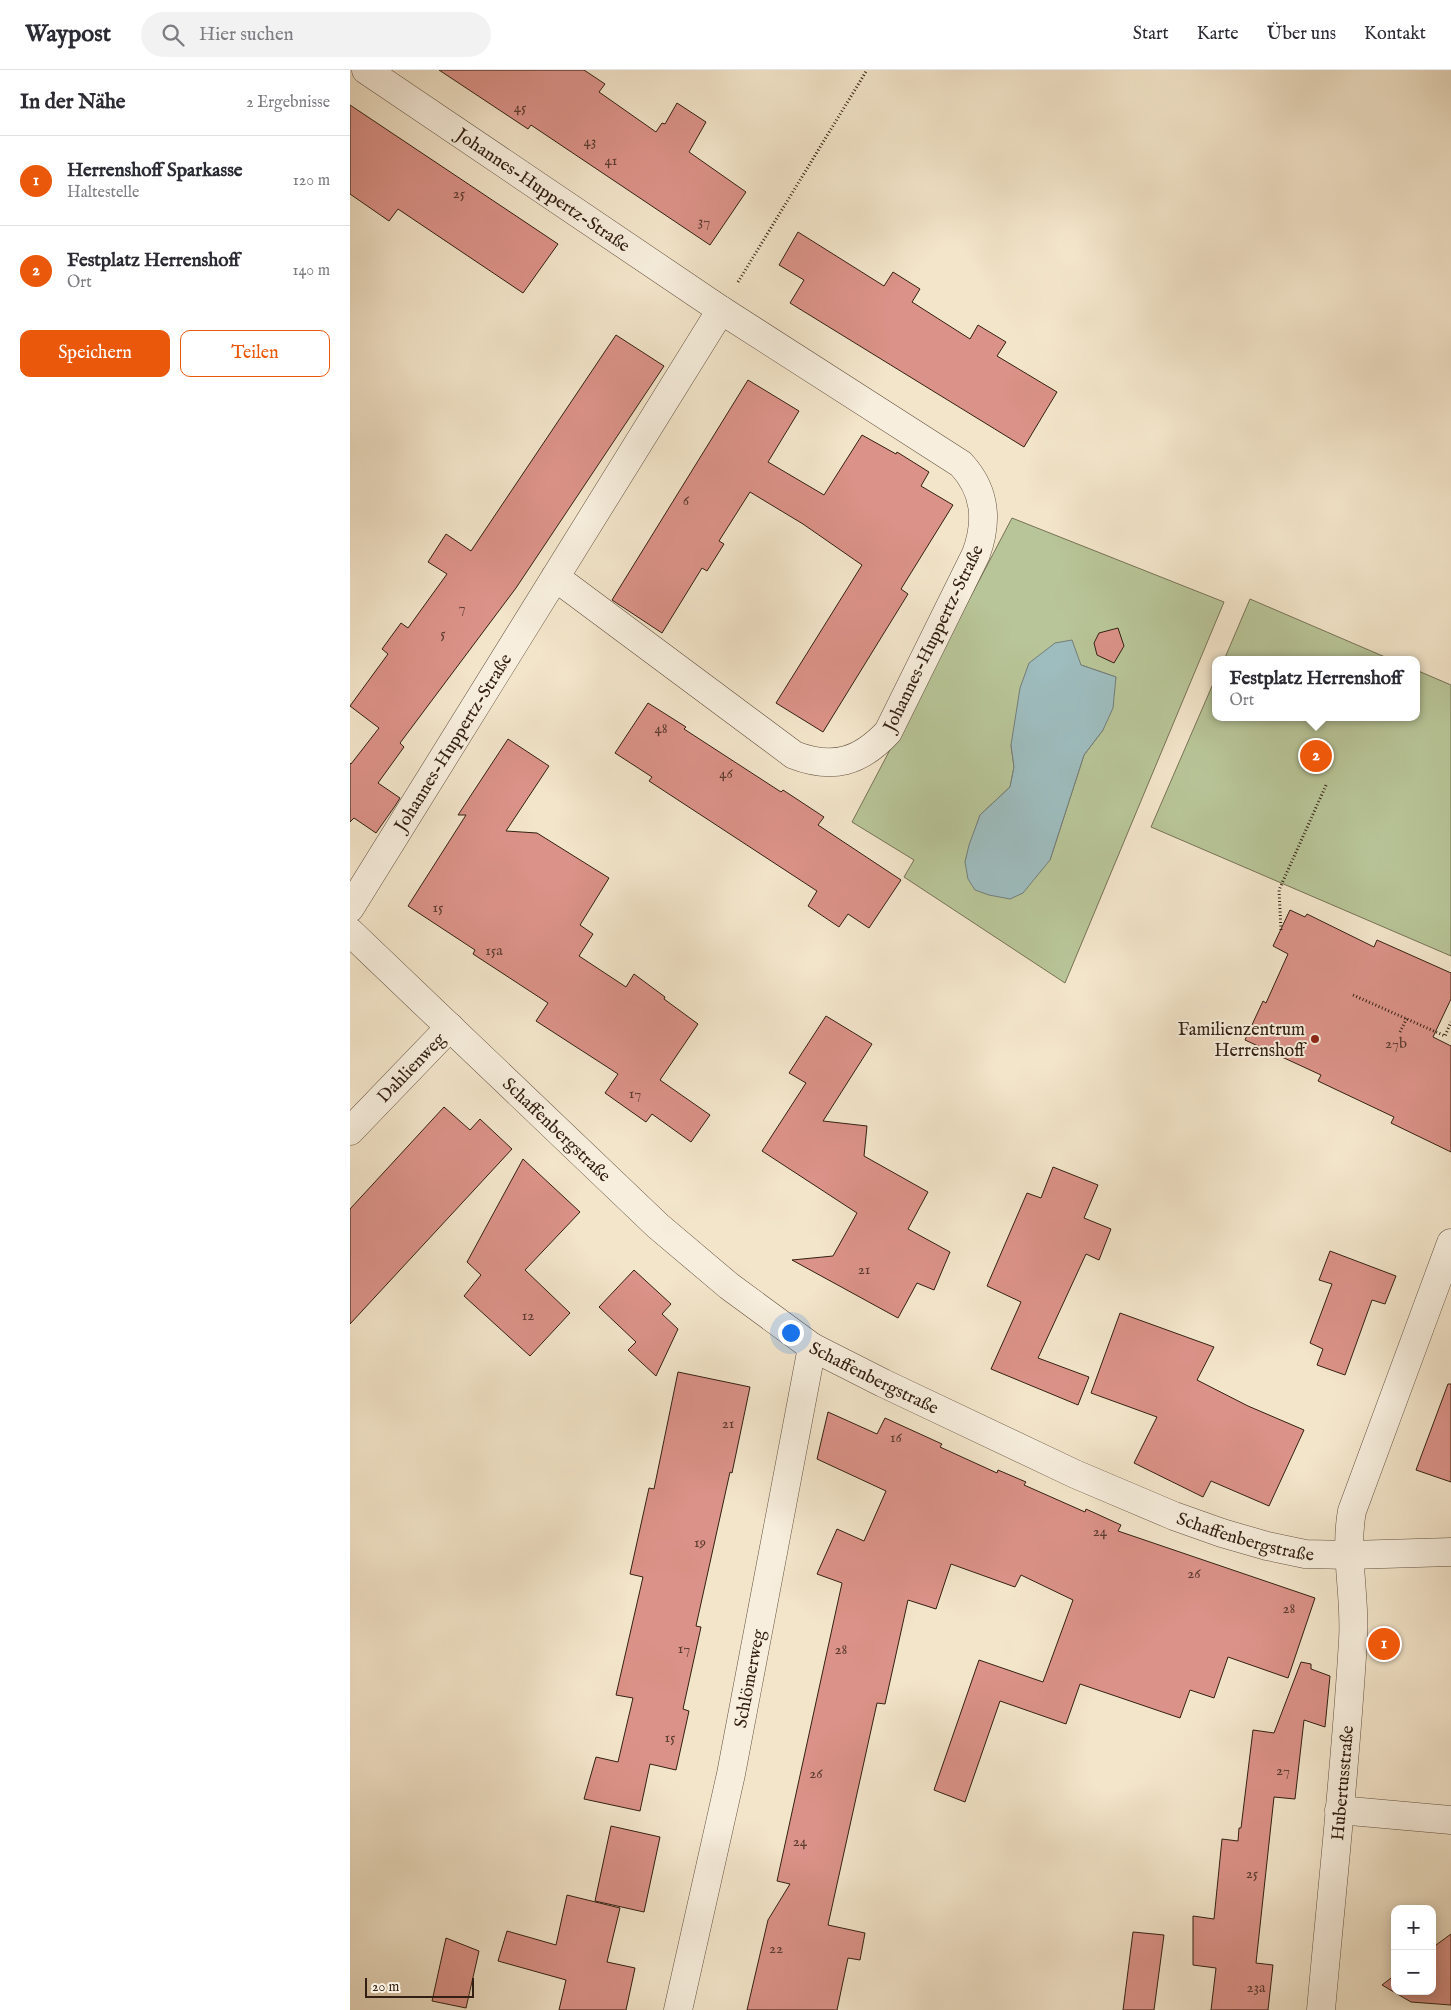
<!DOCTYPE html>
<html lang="de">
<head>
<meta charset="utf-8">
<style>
	:root { --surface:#fff; --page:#f2f2f3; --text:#2b2b33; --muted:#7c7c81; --line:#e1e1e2; --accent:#ea580c }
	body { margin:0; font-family:"IM FELL English",serif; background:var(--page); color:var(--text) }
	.controls { position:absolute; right:15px; bottom:15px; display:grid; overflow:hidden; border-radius:10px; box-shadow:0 2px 12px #0003 }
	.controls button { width:45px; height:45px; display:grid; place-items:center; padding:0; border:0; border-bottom:1px solid var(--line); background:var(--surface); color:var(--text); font:25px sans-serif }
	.scale { position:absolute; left:15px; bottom:12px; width:109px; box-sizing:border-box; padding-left:5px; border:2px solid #332012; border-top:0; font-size:14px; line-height:18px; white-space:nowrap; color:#332012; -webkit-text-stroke:4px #f7eedd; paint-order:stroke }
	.you { position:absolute; left:440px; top:1262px; width:18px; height:18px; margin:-12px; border:4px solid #fff; border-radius:50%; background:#1a73e8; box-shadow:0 0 0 8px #1a73e833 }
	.badge { display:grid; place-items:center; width:32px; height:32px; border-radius:50%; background:var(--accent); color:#fff; font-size:16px; font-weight:700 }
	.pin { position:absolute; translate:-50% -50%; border:2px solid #fff; box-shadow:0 1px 5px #0006 }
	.popup { position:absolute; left:862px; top:586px; width:208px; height:65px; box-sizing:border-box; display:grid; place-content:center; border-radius:10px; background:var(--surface); filter:drop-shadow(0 1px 4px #0005); font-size:16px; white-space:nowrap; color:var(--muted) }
	.popup b { font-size:19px; color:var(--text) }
	.popup::after { content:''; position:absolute; left:50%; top:100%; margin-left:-10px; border:10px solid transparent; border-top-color:var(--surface) }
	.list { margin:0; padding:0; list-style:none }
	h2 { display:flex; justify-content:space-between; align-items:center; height:65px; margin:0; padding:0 20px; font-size:21px }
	h2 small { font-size:16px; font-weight:400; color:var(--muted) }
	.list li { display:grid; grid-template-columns:32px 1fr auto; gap:15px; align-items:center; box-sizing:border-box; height:90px; padding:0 20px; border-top:1px solid var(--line) }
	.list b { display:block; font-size:19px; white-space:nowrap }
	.list p { margin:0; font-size:16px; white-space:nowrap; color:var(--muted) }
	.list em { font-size:16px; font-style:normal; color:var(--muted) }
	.actions { display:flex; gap:10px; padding:15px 20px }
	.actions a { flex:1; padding:11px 0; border:1px solid var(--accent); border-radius:10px; text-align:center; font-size:18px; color:var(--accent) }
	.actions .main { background:var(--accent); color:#fff }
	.icon { flex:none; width:28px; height:28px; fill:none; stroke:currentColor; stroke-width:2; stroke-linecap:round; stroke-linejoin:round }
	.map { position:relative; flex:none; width:1101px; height:1940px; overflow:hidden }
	header { display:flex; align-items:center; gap:30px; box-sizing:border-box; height:70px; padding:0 25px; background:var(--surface); border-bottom:1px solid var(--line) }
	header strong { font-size:24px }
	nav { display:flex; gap:28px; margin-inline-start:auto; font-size:18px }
	.search { width:350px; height:45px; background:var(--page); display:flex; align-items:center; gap:12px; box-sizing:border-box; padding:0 18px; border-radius:28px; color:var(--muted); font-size:19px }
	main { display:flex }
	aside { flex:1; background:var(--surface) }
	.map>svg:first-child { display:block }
	.green { fill:#b8c598; stroke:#767255; fill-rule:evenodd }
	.water { fill:#9ebdbf; stroke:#737e7a }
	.building { fill:#db9288; stroke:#332012 }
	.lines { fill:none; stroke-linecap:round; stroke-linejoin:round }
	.street-casing { stroke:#635140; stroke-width:29 }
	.path { stroke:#332012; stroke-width:3; stroke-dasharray:1 2.5; stroke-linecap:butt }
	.street { stroke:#f7eedd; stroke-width:28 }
	.poi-dot { fill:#8f2418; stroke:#f7eedd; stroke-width:2 }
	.labels { text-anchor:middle; stroke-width:4; stroke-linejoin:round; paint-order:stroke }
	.number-label { font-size:15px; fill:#5d3c30 }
	.street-label { font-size:18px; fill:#332012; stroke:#f7eedd }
	.poi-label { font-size:18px; fill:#332012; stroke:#f7eedd; text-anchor:end }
</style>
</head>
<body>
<header>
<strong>Waypost</strong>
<div class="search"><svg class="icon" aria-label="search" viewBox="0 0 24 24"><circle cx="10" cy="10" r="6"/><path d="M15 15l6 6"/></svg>Hier suchen</div>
<nav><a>Start</a><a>Karte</a><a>Über uns</a><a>Kontakt</a></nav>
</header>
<main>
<aside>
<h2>In der Nähe<small>2 Ergebnisse</small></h2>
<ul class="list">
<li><span class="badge">1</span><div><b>Herrenshoff Sparkasse</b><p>Haltestelle</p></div><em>120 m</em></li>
<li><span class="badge">2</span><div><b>Festplatz Herrenshoff</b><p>Ort</p></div><em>140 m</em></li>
</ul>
<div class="actions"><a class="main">Speichern</a><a>Teilen</a></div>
</aside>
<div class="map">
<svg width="1101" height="1940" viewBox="0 0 1101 1940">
	<rect width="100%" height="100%" fill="#f3e5ca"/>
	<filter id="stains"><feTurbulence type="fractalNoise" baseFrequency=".004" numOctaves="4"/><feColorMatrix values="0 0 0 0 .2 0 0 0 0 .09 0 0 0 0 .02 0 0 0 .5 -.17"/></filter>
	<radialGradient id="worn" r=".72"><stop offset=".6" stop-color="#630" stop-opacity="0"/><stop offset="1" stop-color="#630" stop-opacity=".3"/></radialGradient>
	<g class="green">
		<path d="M 662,448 L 874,532 L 715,913 L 554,807 L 564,790 L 502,752 ZM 731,595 L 766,607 L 753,660 L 734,685 L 700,790 L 615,792 L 630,745 L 660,717 L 664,697 L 661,675 Z"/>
		<polygon points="900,529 1042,590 874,590"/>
		<polygon points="1066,600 1101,615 1101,886 801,757 866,607 866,647 1066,647"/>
	</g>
	<polygon class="water" points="722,570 731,595 766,607 763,638 753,660 734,685 700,790 673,823 660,829 639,825 625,820 618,809 615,792 619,775 630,745 660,717 664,697 661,675 670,618 679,593 705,573"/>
	<g class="building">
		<polygon points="89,0 234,0 255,14 249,22 306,62 312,53 315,54 327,33 356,52 339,82 396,122 360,175 181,55 178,59"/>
		<polygon points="0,35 208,174 173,223 48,139 39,151 0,124"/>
		<polygon points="448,162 534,216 543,202 570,219 562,232 620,269 628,255 656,272 647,286 707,322 674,377 440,233 454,210 429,195"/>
		<polygon points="266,265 314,296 166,518 50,673 54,677 28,713 50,728 45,736 26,763 4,748 0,752 0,693 1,694 29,658 0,636 38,584 32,579 51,553 58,558 97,504 78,492 96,464 121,481"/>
		<polygon points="398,310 449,341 418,392 474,425 512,365 546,384 547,382 579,402 571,416 603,435 551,519 558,524 473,662 426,633 512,495 453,454 400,422 369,471 374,474 357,501 352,498 312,563 262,530"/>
		<polygon points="768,558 774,576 764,593 747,585 744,573 749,563"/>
		<polygon points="298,633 336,657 334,659 431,722 433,720 474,747 468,755 551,810 519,858 498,844 489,857 458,836 467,821 299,711 302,707 265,683"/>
		<polygon points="158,669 199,696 156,761 187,763 259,808 230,855 243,864 229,886 276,917 284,904 315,927 314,929 348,954 310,1010 360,1045 341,1072 302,1044 296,1052 255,1023 268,1004 186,951 198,933 123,884 125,880 58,836 116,745 108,745"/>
		<polygon points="940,840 955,847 957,844 1024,877 1027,870 1101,903 1101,929 1083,967 1101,976 1101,1082 1041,1053 1044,1047 968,1011 971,1005 895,970 913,931 916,933 938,884 923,876"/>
		<polygon points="476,946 522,974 473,1051 517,1056 514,1086 578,1122 558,1159 600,1182 584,1220 567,1213 548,1248 442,1190 483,1186 507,1143 412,1081 456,1013 439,1003"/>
		<polygon points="94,1037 120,1060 130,1049 162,1079 0,1254 0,1139"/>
		<polygon points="173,1089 230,1142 175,1200 220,1243 180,1286 114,1226 131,1205 117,1192"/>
		<polygon points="703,1097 748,1115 734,1148 761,1159 749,1190 736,1184 688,1288 739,1307 728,1335 641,1299 671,1232 637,1216 677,1123 691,1128"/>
		<polygon points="980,1181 1046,1206 1035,1234 1022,1230 995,1305 967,1295 973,1279 960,1273 982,1214 969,1210"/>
		<polygon points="284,1200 321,1234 312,1244 328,1259 306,1306 278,1280 286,1272 249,1237"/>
		<polygon points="770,1243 864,1277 847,1310 898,1336 954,1360 919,1436 861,1411 853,1427 784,1393 807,1347 741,1323"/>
		<polygon points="328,1302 400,1317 382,1403 380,1402 346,1556 351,1557 333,1639 339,1641 326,1700 300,1694 290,1741 234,1729 246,1687 268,1692 283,1628 266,1625 293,1507 280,1504 299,1418 304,1419"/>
		<polygon points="1098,1314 1101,1314 1101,1412 1066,1400"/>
		<polygon points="478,1342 527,1364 535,1348 592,1374 590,1377 647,1403 648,1400 676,1412 674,1415 735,1442 736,1439 771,1455 768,1461 965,1528 938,1608 878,1587 864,1628 840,1620 830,1648 730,1614 716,1654 650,1631 615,1732 584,1720 629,1590 693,1612 723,1530 671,1505 665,1517 601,1494 586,1539 558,1530 535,1634 527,1633 478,1855 515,1863 510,1890 498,1888 487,1940 397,1940 418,1850 440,1814 427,1811 492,1513 467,1504 487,1459 514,1471 536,1421 467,1389"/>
		<polygon points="951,1592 961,1594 961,1599 980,1606 975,1657 954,1650 945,1729 924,1727 906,1893 923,1895 918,1940 861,1940 866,1898 843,1895 843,1846 864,1849 872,1769 888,1771 889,1758 891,1758 903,1660 924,1663"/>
		<polygon points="261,1756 310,1767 294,1842 245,1831"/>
		<polygon points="217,1825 270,1838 257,1892 285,1898 276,1940 209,1940 216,1910 148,1891 157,1861 206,1875"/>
		<polygon points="783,1862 814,1865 804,1940 773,1940"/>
		<polygon points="1101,1864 1101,1935 1061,1932 1032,1915 1045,1905 1045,1921 1082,1921 1082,1878"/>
		<polygon points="96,1868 129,1881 116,1938 82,1931"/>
	</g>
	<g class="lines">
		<g class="street-casing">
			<g id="street">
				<path id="s1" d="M 16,0 L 371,240"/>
				<path id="s2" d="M 0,838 L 371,240 L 611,394 C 636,421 638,451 626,484 L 538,662 C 510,692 483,700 444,685 L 205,507"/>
				<path id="s3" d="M 0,862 L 308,1156 L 379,1216 L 462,1277 L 533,1313 L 725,1404 L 824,1446 L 872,1463 L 917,1476 L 955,1484 L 1000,1485 L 1101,1482"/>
				<path id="s4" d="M 0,1061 L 100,957"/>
				<polyline points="989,1740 1101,1750"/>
				<path id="s5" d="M 328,1940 L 381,1704 L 462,1277"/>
				<path id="s6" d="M 971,1940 C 982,1817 996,1693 1003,1570 C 1006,1527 994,1484 1002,1441 L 1101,1173"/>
			</g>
		</g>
		<g class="path">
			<polyline points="388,212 517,0"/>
			<polyline points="931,860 929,820 977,713"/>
			<polyline points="1003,925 1095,966 1101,952"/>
			<polyline points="1050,962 1057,948"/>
		</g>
		<use href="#street" class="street"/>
	</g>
	<circle class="poi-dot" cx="965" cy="969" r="5"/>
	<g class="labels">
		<g class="number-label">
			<text x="170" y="42">45</text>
			<text x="240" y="76">43</text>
			<text x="261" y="95">41</text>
			<text x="109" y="128">25</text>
			<text x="354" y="156">37</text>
			<text x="336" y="435">6</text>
			<text x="112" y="542">7</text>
			<text x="93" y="568">5</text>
			<text x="311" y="663">48</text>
			<text x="376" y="708">46</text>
			<text x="88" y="842">15</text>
			<text x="144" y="885">15a</text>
			<text x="1046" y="978">27b</text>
			<text x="285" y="1028">17</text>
			<text x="514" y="1204">21</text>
			<text x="178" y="1250">12</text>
			<text x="378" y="1358">21</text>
			<text x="546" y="1372">16</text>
			<text x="750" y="1466">24</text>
			<text x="350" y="1477">19</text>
			<text x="844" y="1508">26</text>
			<text x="939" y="1543">28</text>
			<text x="334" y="1583">17</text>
			<text x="491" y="1584">28</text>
			<text x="320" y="1672">15</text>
			<text x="933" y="1705">27</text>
			<text x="466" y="1708">26</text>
			<text x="450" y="1776">24</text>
			<text x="902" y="1808">25</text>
			<text x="426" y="1883">22</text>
			<text x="906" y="1922">23a</text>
		</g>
		<g class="street-label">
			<text dy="6" stroke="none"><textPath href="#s1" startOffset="214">Johannes-Huppertz-Straße</textPath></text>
			<text transform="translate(583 568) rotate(-64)" y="6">Johannes-Huppertz-Straße</text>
			<text dy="6" stroke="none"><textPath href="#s2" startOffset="195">Johannes-Huppertz-Straße</textPath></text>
			<text dy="6" stroke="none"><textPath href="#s4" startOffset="88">Dahlienweg</textPath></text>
			<text dy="6" stroke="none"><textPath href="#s3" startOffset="286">Schaffenbergstraße</textPath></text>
			<text dy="6" stroke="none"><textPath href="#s3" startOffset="691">Schaffenbergstraße</textPath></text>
			<text dy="6" stroke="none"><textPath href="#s3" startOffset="1096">Schaffenbergstraße</textPath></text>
			<text dy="6" stroke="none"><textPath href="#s5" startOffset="339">Schlömerweg</textPath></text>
			<text dy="6" stroke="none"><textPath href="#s6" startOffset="228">Hubertusstraße</textPath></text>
		</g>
		<g class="poi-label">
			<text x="955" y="965">Familienzentrum<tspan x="955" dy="21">Herrenshoff</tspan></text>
		</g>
	</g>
	<rect width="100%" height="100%" filter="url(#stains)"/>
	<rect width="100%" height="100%" fill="url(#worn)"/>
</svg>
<div class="controls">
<button>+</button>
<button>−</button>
</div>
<div class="scale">20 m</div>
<div class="you"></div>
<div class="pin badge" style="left:1034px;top:1574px">1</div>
<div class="pin badge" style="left:966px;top:686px">2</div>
<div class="popup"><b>Festplatz Herrenshoff</b>Ort</div>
</div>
</main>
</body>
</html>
